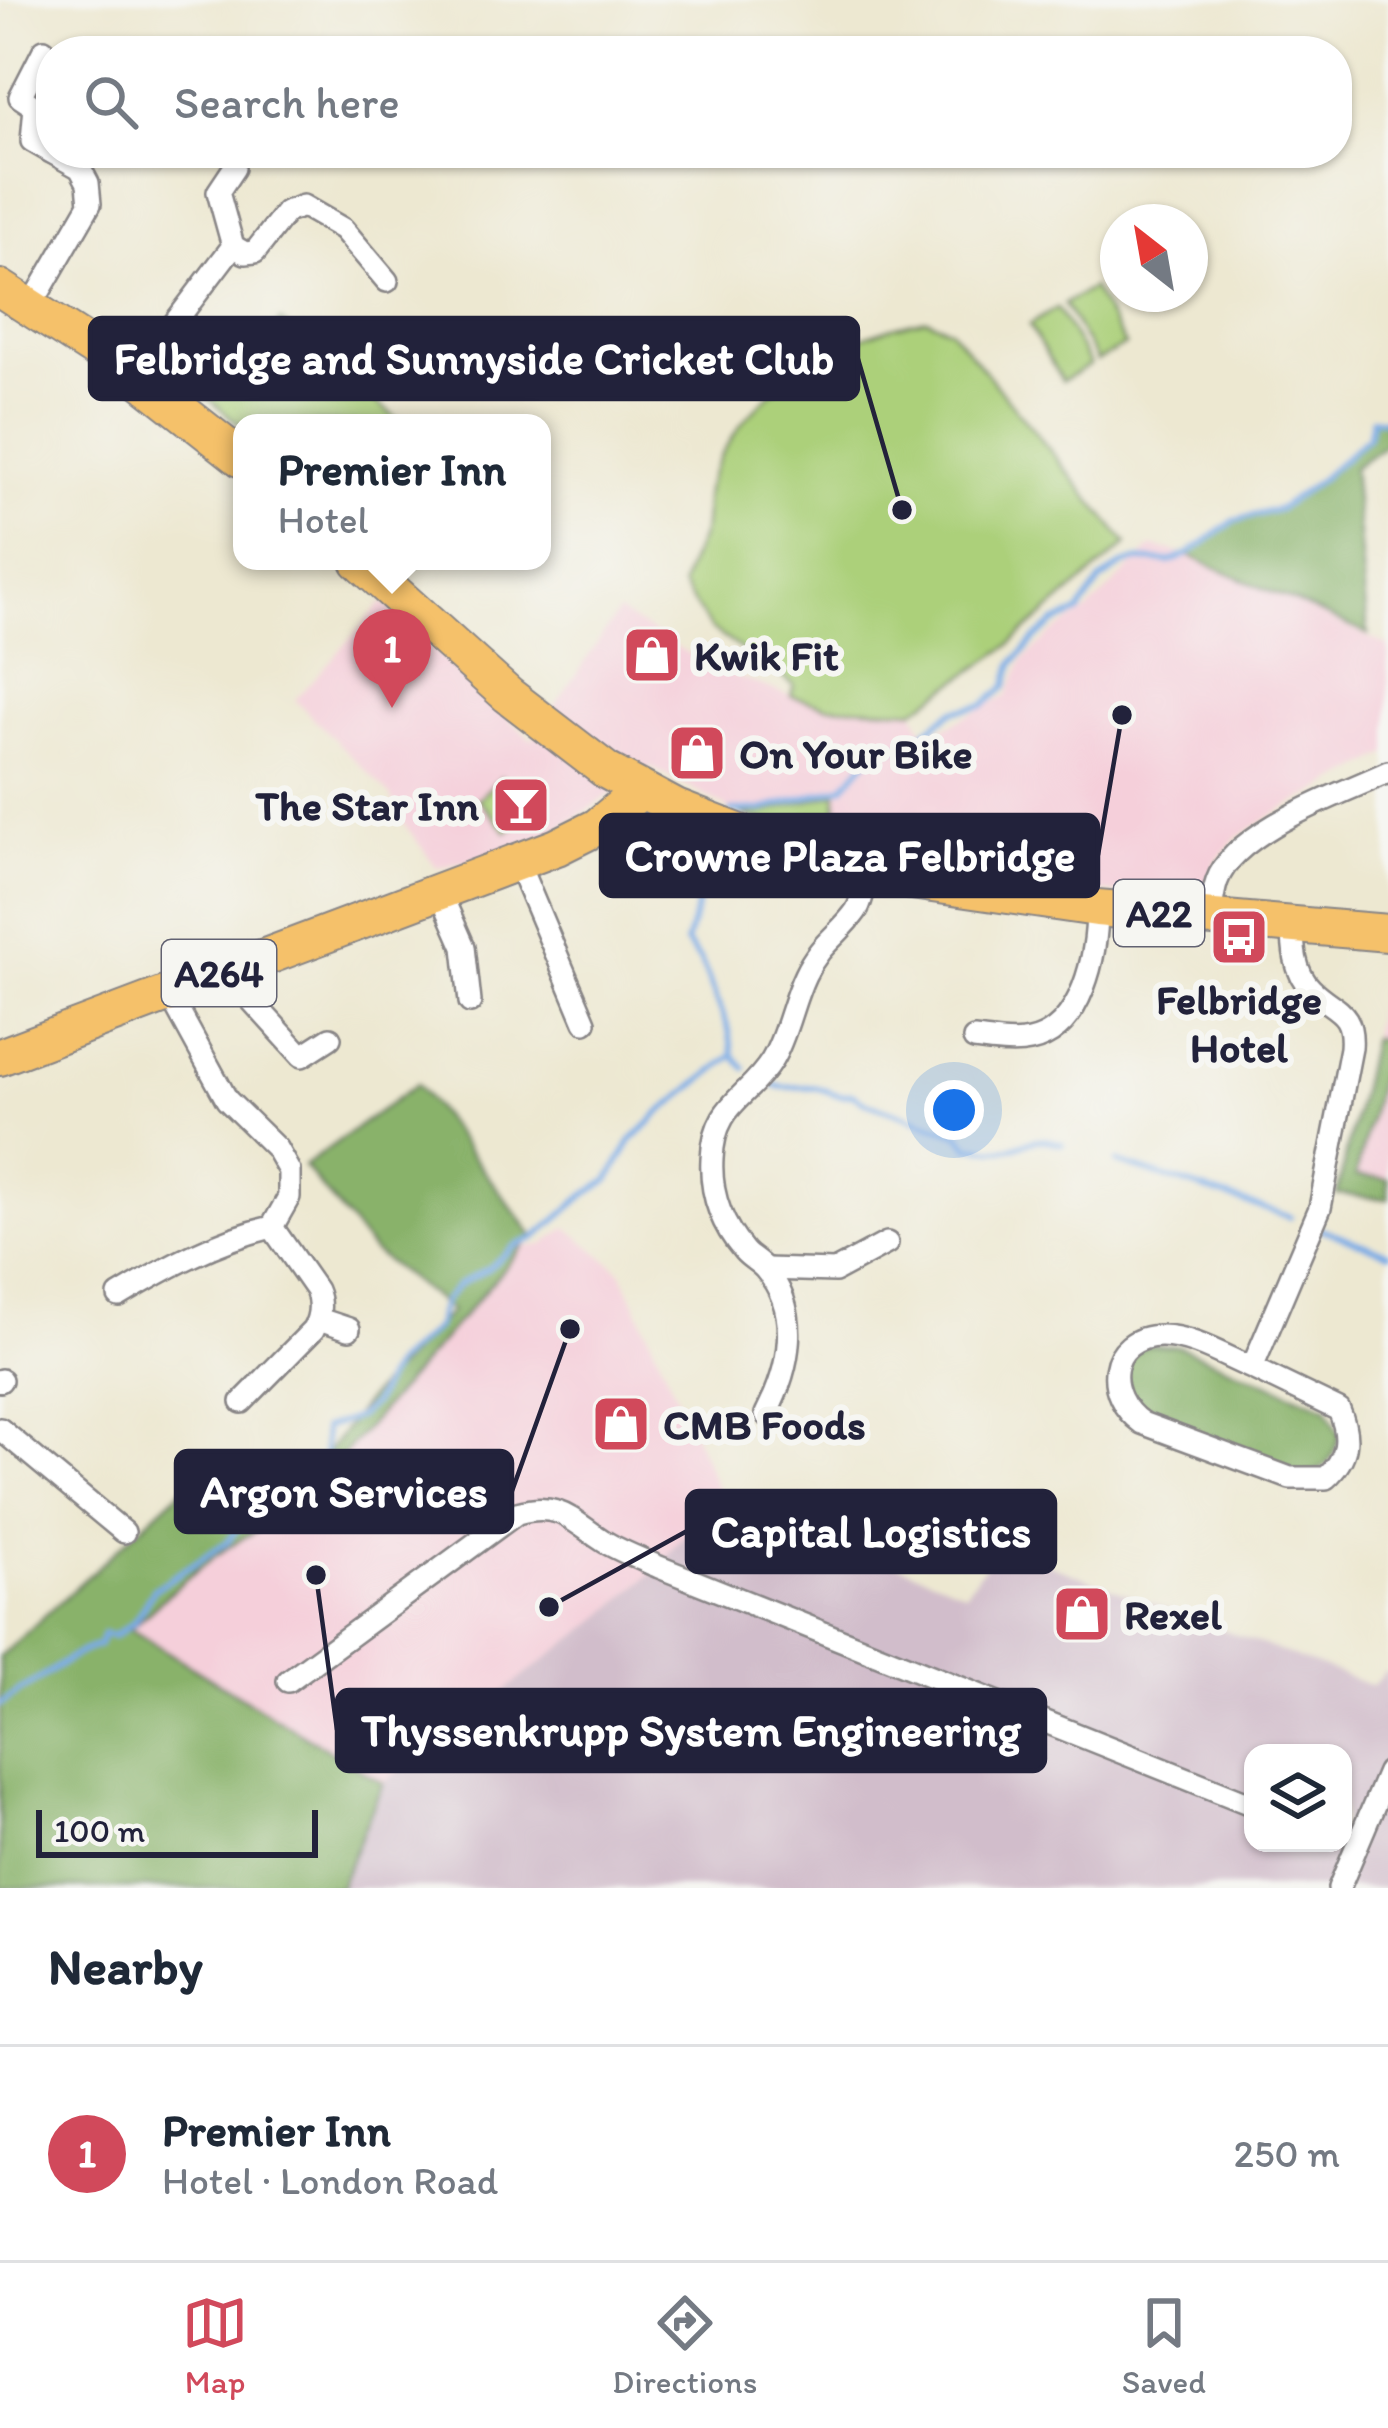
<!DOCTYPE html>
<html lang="en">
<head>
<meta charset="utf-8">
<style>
	:root { --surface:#fff; --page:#f2f2f3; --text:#1f2937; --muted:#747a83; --line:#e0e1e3; --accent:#d1495b }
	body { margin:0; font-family:Itim,sans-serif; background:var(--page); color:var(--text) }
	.controls { position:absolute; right:36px; bottom:36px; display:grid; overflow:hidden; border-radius:24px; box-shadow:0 3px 9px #0004 }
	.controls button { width:108px; height:108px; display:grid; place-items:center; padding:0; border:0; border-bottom:3px solid var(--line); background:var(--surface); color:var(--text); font:60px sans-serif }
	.compass { position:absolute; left:1100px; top:204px; width:108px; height:108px; border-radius:50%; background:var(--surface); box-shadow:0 3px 9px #0004; rotate:329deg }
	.scale { position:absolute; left:36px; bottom:30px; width:282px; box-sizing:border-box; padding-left:12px; border:6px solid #22223b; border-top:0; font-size:33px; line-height:42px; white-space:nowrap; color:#22223b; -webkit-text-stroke:9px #f6f6f2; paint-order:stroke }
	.you { position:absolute; left:954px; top:1110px; width:42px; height:42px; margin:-30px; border:9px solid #fff; border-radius:50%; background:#1a73e8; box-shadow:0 0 0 18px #1a73e833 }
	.badge { display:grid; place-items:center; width:78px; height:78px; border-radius:50%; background:var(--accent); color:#fff; font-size:39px; font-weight:700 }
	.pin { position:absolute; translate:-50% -99px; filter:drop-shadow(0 3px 6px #0008) }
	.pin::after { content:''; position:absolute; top:63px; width:42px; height:36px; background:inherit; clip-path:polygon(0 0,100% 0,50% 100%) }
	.popup { position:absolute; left:233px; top:414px; width:318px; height:156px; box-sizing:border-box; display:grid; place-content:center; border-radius:24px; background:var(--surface); filter:drop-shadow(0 3px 9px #0005); font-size:39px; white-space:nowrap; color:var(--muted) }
	.popup b { font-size:45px; color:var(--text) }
	.popup::after { content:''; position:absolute; left:50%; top:100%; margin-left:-24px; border:24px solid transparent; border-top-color:var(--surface) }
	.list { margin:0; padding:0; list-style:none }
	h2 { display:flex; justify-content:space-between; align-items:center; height:156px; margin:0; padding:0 48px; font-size:51px }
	h2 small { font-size:39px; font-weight:400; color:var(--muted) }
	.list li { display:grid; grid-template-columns:78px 1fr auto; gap:36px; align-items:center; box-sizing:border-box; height:216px; padding:0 48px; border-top:3px solid var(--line) }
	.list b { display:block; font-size:45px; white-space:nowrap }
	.list p { margin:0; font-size:39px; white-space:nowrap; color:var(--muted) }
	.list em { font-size:39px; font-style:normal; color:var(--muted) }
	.icon { flex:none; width:66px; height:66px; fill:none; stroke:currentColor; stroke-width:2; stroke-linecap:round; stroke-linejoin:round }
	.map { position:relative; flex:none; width:1388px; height:1888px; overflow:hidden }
	.search { position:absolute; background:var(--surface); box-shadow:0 3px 9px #0004; left:36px; right:36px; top:36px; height:132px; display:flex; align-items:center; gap:30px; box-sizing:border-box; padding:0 42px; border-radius:48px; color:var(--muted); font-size:45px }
	.sheet { height:372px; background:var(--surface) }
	nav { display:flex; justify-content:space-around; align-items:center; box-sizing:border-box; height:168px; border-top:3px solid var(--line); background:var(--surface); font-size:33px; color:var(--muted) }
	nav a { display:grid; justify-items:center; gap:6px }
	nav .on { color:var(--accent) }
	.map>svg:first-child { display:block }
	.built { fill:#f5cfda }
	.industrial { fill:#d1bdcb; fill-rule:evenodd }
	.green { fill:#acd07a; stroke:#67795a; stroke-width:3 }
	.forest { fill:#89b26a; stroke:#566a52; stroke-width:3 }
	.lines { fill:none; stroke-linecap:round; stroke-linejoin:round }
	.stream { stroke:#79abe5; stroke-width:6 }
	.street-casing { stroke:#888586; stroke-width:26 }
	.highway-casing { stroke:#888586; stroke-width:40 }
	.street { stroke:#fff; stroke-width:21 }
	.highway { stroke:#f5c16b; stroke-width:36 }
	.labels { text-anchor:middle; stroke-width:12; stroke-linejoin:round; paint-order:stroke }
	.shield { fill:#f6f6f2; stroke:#626272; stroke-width:3 }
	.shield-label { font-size:39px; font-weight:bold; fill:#22223b }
	.poi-label { font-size:42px; font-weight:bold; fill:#22223b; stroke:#f6f6f2; text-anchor:start }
	.leader { fill:none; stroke:#22223b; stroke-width:4.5 }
	.callout-dot { fill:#22223b; stroke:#f6f6f2; stroke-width:4.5 }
	.callout { fill:#22223b; stroke:#22223b; stroke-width:4.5 }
	.callout-label { font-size:45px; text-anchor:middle; font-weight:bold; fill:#fff }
</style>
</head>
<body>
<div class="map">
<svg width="1388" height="1888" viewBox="0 0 1388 1888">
	<rect width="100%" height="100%" fill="#f6f6f2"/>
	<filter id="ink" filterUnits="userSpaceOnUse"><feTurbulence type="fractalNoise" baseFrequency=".00833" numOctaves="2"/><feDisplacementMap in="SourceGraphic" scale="24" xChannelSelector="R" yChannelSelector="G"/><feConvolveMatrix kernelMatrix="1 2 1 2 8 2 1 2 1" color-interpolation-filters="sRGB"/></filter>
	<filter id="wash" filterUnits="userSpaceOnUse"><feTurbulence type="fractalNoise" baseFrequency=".004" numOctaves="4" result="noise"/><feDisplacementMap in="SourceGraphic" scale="48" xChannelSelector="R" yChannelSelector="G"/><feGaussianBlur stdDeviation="2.7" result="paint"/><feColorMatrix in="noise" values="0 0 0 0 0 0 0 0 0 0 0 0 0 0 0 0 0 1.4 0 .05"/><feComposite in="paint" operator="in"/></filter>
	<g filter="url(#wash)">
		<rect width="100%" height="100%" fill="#ede8d1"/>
		<g class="built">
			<polygon points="1152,546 1187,555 1388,646 1388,754 1273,815 1237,838 1216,861 1205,900 1042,888 862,851 785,830 740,814 650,767 554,833 510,851 437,868 402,821 391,796 295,700 383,602 532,740 618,612 713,668 791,696 827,706 914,710 926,737 1007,695 1023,660 1052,633 1087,611"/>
			<polygon points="1386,949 1388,949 1388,1179 1356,1176 1380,1076 1384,1040 1372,1038"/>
			<polygon points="567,1227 621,1271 719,1492 659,1567 602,1617 383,1783 129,1630 187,1576 241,1538 271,1523 327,1512 341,1457 520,1247 543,1245"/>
		</g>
		<path class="industrial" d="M 719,1492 L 965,1592 L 1000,1546 L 1372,1686 L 1388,1669 L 1388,1888 L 339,1888 L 383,1783 L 602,1617 L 659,1567 ZM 1253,1753 L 1343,1753 L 1343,1843 L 1253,1843 Z"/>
		<g class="green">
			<polygon points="1092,288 1125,345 1097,361 1064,304"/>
			<polygon points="1057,308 1090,365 1062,381 1029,325"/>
			<path d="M 927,319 L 950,329 L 1127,544 L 1006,648 L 914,710 L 827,706 L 791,696 L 794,685 L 711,629 L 682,586 C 686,564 700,546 704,525 C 706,512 703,500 707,487 C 739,395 834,336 927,319 Z"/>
			<polygon points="280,321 402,423 242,423 242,427 202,393 251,325 266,337"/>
			<polygon points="501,777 515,793 503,802 519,823 507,832 478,799"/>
			<polygon points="837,793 835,843 740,814 762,813"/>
		</g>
		<g class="forest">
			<polygon points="1372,419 1388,421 1388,443 1353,468 1368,634 1187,555 1234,521 1279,509 1321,479 1368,438"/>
			<polygon points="1372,1038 1384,1039 1380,1076 1356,1176 1388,1179 1388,1199 1337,1194"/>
			<path d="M 417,1084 L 533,1235 L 341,1457 L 343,1499 C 319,1519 291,1514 264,1527 C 213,1551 171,1591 130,1629 L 383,1783 L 339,1888 L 0,1888 L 0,1657 L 213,1461 L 251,1503 C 279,1479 283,1476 317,1493 L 321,1460 L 372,1394 L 451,1311 L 372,1250 L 304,1166 Z"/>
			<path d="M 1144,1346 L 1178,1346 L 1326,1407 L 1340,1435 C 1333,1457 1328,1472 1303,1475 L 1141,1415 L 1130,1405 L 1123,1369 L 1130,1357 Z"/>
		</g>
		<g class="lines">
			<g class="stream">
				<polyline points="732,811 761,810 843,787 870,757 888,747 907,745 953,711 984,705 1006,686 1013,663 1035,639 1054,623 1078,613 1100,581 1122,565 1138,560 1170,562 1187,555 1234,521 1279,509 1321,479 1368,437 1372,419 1388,421"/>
				<polyline points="713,853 686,943 701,961 729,1030 733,1055"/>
				<path d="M 771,1084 C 786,1091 797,1085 812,1087 C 829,1089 834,1098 852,1094 L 865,1102 L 960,1135 L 969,1147 C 981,1147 1000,1152 1012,1148 C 1033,1140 1038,1136 1062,1144"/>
				<polyline points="1117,1162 1290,1217"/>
				<polyline points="1319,1228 1388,1253"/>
				<polyline points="0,1704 80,1652 99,1645 103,1634 114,1636 134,1622 153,1590 227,1542 244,1520 275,1513 284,1489 290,1485 310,1503 317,1503 325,1476 324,1428 358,1417 373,1404 395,1363 436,1328 443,1302 459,1284 487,1269 515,1246 535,1238 586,1194 609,1180 631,1141 660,1113 733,1055 745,1068"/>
			</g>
		</g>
	</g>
	<g filter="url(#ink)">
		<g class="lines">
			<g class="street-casing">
				<g id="street">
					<polyline points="44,50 20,97 35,107 32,141 51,152"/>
					<polyline points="233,246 245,253 255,252 286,212 303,206 343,229 387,281"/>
					<polyline points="31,306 90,204 88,183 80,168 53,153"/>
					<polyline points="135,375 233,246 218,192 234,168"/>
					<polyline points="518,863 585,1022"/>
					<polyline points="439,890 464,947 470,1002"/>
					<path d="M 1210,918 C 1212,906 1213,892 1217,881 C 1235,830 1341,794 1388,772"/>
					<polyline points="234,968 252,1001 302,1056 330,1038"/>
					<path d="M 974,1039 C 992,1041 1012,1045 1030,1041 C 1083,1030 1097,953 1097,908"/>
					<polyline points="766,1269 835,1271 887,1243"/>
					<path d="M 119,1296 C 167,1267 217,1240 272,1227 L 289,1197 L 289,1171 L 276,1148 L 227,1100 L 168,992"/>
					<polyline points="319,1319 349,1329"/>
					<path d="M 1252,1368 C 1224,1356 1191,1336 1161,1336 C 1106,1337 1103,1396 1142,1423 L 1290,1478 L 1326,1478 C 1348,1458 1351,1438 1339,1410 L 1252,1368 L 1320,1208 L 1351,1048 C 1354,1009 1334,1012 1311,989 C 1294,972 1293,947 1293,925"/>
					<polyline points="0,1381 1,1380"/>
					<path d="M 242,1402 L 313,1330 C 320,1317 322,1304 316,1290 L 272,1227"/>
					<path d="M 766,1414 C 790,1368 802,1311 765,1269 C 759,1262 750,1258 744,1251 C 721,1224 710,1194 712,1159 C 714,1103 748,1099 772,1060 C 787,1035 792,1002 805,975 C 820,943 839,935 856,911 C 862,902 864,887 866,876"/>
					<polyline points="0,1429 124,1532"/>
					<path d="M 288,1681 L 517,1513 C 561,1501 571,1521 605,1542 C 622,1552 641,1559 659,1567 L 1253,1805"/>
					<polyline points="1339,1888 1388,1772"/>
				</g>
			</g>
			<g class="highway-casing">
				<g id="highway">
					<polyline points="0,288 135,375 242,459"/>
					<polyline points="359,561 508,695 607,771 676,808 836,870 1097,908 1388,933"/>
					<polyline points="0,1057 557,847 597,827 640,791"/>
				</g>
			</g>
			<use href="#street" class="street"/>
			<use href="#highway" class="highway"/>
		</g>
	</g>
	<defs>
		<g id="shop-square" transform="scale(3)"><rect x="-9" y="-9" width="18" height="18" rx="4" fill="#d1495b" stroke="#f6f6f2"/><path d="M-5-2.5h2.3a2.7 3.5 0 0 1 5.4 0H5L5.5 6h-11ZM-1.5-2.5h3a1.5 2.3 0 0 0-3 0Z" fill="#fff"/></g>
		<g id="bar-square" transform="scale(3)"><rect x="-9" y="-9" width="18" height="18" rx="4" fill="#d1495b" stroke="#f6f6f2"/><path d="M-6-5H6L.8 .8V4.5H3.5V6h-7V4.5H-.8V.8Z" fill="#fff"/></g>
		<g id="bus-square" transform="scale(3)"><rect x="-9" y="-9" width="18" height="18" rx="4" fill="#d1495b" stroke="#f6f6f2"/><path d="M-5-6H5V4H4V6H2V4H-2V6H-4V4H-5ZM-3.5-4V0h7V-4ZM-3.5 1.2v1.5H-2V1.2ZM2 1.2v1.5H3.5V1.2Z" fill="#fff"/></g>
	</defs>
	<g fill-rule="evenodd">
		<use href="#shop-square" x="652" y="655"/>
		<use href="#shop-square" x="697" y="753"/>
		<use href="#bar-square" x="521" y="805"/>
		<use href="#bus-square" x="1239" y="937"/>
		<use href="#shop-square" x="621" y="1424"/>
		<use href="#shop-square" x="1082" y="1614"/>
	</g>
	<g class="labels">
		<g class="shield">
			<rect x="1114" y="880" width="90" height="66" rx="9"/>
			<rect x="162" y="940" width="114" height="66" rx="9"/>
		</g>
		<g class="shield-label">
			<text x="1159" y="927">A22</text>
			<text x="219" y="987">A264</text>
		</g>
		<g class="poi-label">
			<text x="694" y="670">Kwik Fit</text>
			<text x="739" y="768">On Your Bike</text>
			<text x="479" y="820" text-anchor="end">The Star Inn</text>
			<text x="1239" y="1014" text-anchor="middle">Felbridge<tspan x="1239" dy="48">Hotel</tspan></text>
			<text x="663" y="1439">CMB Foods</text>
			<text x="1124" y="1629">Rexel</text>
		</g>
	</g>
	<path class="leader" d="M902 510L858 359M1122 715L1098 855M570 1329L512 1491M549 1607L687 1531M316 1575L337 1730"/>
	<g class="callout-dot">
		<circle cx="902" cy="510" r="12"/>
		<circle cx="1122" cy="715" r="12"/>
		<circle cx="570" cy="1329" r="12"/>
		<circle cx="549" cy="1607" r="12"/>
		<circle cx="316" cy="1575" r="12"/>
	</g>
	<g class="callout">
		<rect x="90" y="318" width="768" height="81" rx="12"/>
		<rect x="601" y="815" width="497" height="81" rx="12"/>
		<rect x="176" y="1451" width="336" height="81" rx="12"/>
		<rect x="687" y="1491" width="368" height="81" rx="12"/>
		<rect x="337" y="1690" width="708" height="81" rx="12"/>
	</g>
	<g class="callout-label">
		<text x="474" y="374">Felbridge and Sunnyside Cricket Club</text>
		<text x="850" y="871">Crowne Plaza Felbridge</text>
		<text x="344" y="1507">Argon Services</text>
		<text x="871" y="1547">Capital Logistics</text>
		<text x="691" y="1746">Thyssenkrupp System Engineering</text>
	</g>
</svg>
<div class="controls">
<button><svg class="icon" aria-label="layers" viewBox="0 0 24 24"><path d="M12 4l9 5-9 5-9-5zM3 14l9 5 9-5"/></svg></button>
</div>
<svg class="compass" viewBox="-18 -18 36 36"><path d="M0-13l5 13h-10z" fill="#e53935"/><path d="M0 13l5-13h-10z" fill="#747a83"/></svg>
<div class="scale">100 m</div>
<div class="you"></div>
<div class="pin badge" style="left:392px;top:708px">1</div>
<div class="popup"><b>Premier Inn</b>Hotel</div>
<div class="search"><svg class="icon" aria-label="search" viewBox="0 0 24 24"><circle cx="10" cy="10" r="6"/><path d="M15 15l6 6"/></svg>Search here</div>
</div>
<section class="sheet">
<h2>Nearby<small></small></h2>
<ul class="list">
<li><span class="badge">1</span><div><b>Premier Inn</b><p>Hotel · London Road</p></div><em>250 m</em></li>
</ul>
</section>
<nav>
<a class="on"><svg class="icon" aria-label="map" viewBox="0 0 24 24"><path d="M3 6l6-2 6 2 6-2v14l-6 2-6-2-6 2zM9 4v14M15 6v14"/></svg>Map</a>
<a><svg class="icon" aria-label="directions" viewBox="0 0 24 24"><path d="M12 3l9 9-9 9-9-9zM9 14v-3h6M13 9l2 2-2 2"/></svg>Directions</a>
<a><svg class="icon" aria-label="saved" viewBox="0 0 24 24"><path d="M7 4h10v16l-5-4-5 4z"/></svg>Saved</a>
</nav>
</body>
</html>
